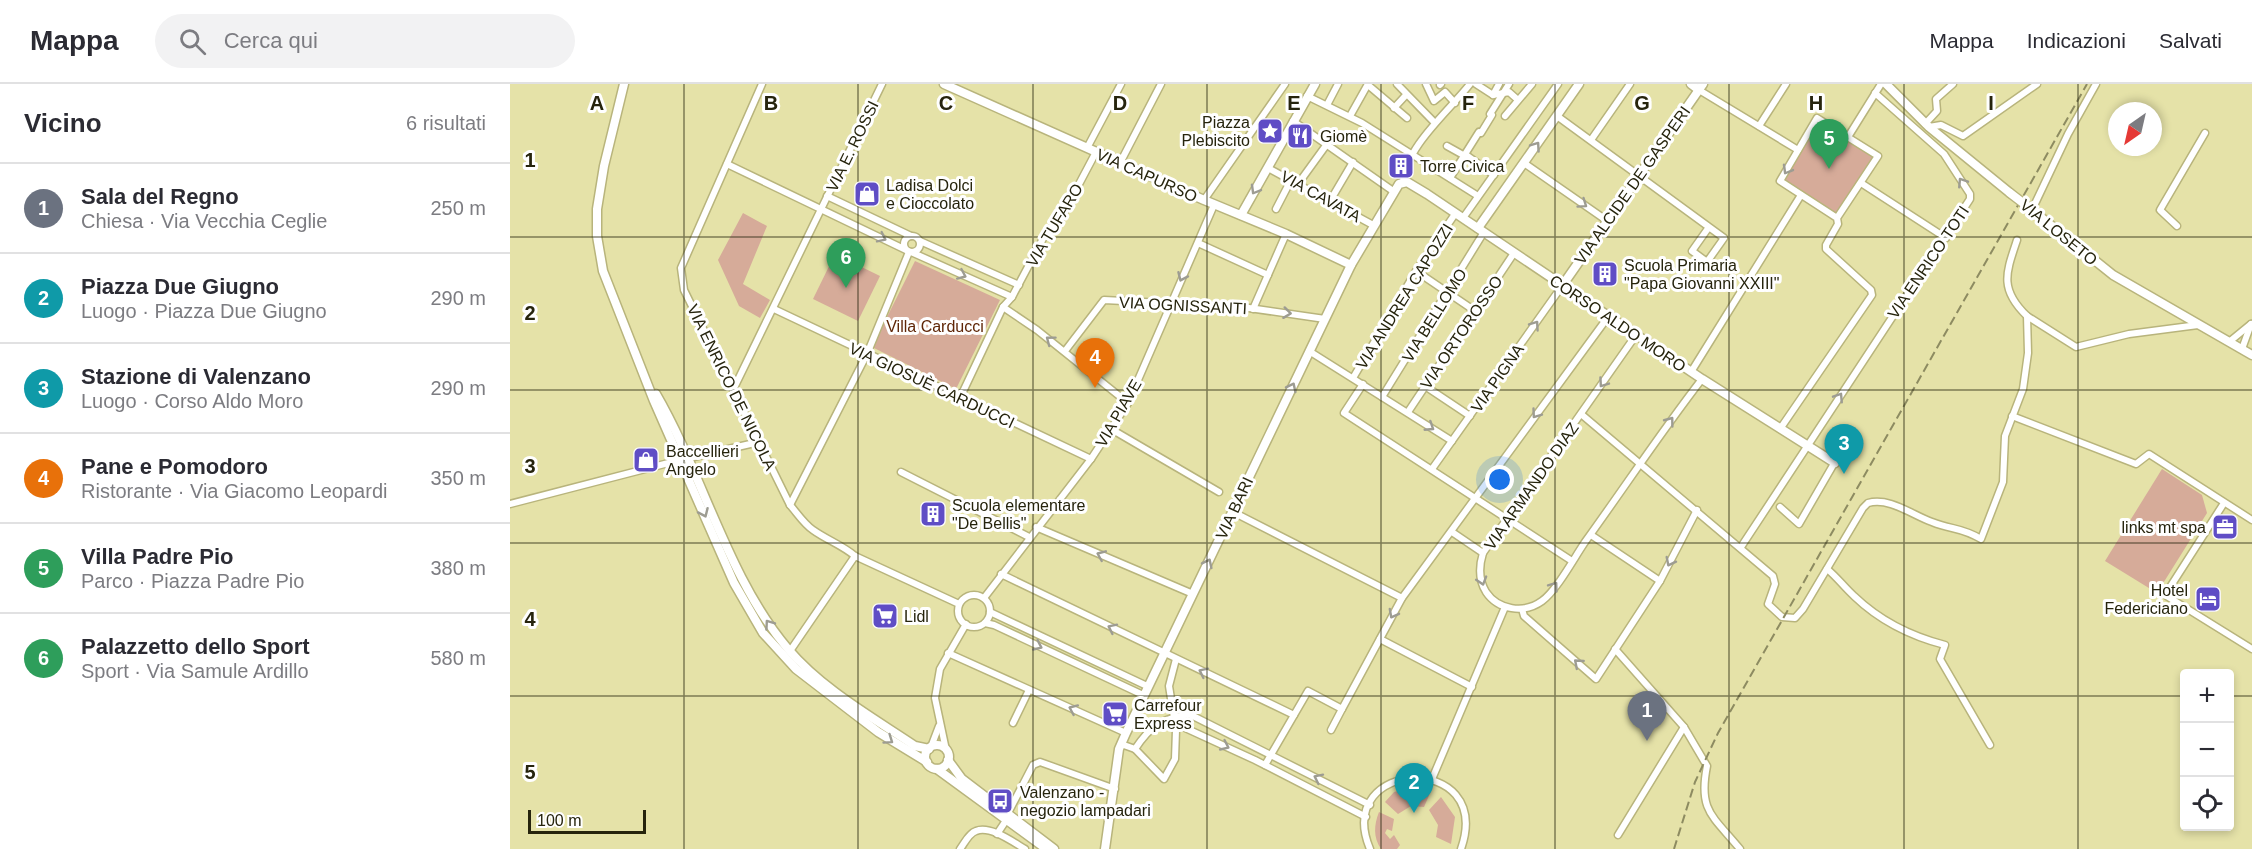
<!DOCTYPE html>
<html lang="it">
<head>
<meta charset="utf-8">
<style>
	:root { --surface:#fff; --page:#f2f2f3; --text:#2b2b33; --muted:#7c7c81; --line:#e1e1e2; --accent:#111827 }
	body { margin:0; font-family:Arial,sans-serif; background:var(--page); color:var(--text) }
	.controls { position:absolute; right:18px; bottom:18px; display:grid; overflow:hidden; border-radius:6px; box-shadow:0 3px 9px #0003 }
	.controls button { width:54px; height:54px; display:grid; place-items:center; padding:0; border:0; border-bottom:2px solid var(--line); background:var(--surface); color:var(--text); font:30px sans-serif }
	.compass { position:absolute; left:1598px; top:18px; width:54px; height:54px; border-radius:50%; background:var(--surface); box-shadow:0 3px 9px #0003; rotate:214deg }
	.scale { position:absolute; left:18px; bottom:15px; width:118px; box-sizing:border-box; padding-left:6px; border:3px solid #26240d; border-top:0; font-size:16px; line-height:21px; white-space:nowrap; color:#26240d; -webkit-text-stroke:4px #fff; paint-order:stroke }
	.you { position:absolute; left:990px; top:396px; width:21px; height:21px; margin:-15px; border:4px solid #fff; border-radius:50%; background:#1a73e8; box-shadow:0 0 0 9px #1a73e833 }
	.badge { display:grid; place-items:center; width:39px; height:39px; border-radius:50%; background:var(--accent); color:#fff; font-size:20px; font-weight:700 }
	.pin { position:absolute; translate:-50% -50px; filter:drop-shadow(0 2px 3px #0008) }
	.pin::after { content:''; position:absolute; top:32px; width:21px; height:18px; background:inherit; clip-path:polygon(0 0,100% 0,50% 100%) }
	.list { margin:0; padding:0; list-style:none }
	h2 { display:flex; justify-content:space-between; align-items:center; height:78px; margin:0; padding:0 24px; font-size:26px }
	h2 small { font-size:20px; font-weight:400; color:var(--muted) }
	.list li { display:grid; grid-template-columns:39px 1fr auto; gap:18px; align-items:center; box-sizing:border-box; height:90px; padding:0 24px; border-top:2px solid var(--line) }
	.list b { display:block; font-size:22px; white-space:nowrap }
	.list p { margin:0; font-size:20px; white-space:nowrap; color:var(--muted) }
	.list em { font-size:20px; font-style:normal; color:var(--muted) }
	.icon { flex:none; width:33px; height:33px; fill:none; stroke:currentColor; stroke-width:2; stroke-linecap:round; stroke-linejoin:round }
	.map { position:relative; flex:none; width:1742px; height:765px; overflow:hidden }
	header { display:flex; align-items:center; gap:36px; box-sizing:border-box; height:84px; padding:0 30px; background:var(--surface); border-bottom:2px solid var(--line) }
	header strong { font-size:28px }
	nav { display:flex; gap:33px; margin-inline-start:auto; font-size:21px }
	.search { width:420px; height:54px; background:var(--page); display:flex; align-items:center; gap:15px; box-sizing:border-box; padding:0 21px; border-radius:33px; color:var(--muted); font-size:22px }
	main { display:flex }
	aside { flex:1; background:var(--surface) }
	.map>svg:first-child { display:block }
	.green { fill:#d6ab99 }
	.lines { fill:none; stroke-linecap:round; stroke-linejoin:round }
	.street-casing { stroke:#b8b47c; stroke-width:9 }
	.secondary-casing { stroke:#b8b47c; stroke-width:11 }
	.street { stroke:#fff; stroke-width:6 }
	.secondary { stroke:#fff; stroke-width:8 }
	.rail { stroke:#8d8b61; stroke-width:2; stroke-dasharray:9 4.5; stroke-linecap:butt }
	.secondary-bridge-casing { stroke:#b8b47c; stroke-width:11; stroke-linecap:butt }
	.secondary-bridge { stroke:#fff; stroke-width:8 }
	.oneway { stroke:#9d9c92 }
	.grid { fill:none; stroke:#26240d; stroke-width:1.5; stroke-opacity:0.55 }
	.labels { text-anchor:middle; stroke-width:6; stroke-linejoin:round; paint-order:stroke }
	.poi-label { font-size:16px; fill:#26240d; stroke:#fff; text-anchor:start }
	.street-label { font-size:16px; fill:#26240d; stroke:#fff }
	.park-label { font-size:16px; fill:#5f2607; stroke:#fff }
	.grid-label { font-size:20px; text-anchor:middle; font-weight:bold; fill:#26240d; stroke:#fff; stroke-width:6; stroke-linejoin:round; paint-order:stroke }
</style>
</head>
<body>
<header>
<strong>Mappa</strong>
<div class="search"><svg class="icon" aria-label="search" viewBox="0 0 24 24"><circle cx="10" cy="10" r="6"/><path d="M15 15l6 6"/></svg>Cerca qui</div>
<nav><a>Mappa</a><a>Indicazioni</a><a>Salvati</a></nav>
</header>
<main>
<aside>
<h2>Vicino<small>6 risultati</small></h2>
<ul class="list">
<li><span class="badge" style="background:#6b7280">1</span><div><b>Sala del Regno</b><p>Chiesa · Via Vecchia Ceglie</p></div><em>250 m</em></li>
<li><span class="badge" style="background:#0f9aa8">2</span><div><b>Piazza Due Giugno</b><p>Luogo · Piazza Due Giugno</p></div><em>290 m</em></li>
<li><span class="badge" style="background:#0f9aa8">3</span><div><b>Stazione di Valenzano</b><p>Luogo · Corso Aldo Moro</p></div><em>290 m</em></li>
<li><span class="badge" style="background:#e8710a">4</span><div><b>Pane e Pomodoro</b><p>Ristorante · Via Giacomo Leopardi</p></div><em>350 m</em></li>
<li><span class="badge" style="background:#2e9e5b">5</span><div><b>Villa Padre Pio</b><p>Parco · Piazza Padre Pio</p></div><em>380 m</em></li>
<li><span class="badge" style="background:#2e9e5b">6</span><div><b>Palazzetto dello Sport</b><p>Sport · Via Samule Ardillo</p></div><em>580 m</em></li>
</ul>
</aside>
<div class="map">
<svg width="1742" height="765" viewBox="0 0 1742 765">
	<rect width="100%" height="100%" fill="#e5e2a8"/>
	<g class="green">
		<polygon points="1307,34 1368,72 1327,134 1270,97"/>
		<polygon points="233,129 257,142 233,200 260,216 250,234 229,222 208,176"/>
		<polygon points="325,170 370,192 348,237 303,215"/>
		<polygon points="405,177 490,216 446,305 362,263"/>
		<polygon points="1652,385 1692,411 1697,429 1647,509 1595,477"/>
		<polygon points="902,703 921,707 914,723 901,722 888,730 875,718 884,708"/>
		<polygon points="931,713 945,733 941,760 926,753 928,741 919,726"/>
		<path d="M 869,728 L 884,735 L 882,747 L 877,745 L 875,749 L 880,755 L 884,751 L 890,761 L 887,765 L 871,765 C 863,753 864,741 869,728 Z"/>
	</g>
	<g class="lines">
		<g class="street-casing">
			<g id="street">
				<path d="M 252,0 L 171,184 L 174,206 L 280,421 C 287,429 294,440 303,446 C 317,456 332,461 345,472 L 449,520"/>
				<polyline points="887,0 924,38"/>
				<polyline points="916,0 924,17 935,8 945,19"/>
				<polyline points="966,0 983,11 999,8 1008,16"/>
				<polyline points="858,1 897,34"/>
				<polyline points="930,1 931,0"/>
				<polyline points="1189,6 1288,66"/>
				<polyline points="983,11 989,0"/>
				<polyline points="797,12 852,39 968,112"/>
				<polyline points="817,21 828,0"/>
				<polyline points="884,24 896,11"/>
				<polyline points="840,32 858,0"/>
				<polyline points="995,32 1022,0"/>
				<polyline points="1047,32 1214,154 1197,178 1182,167 1199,143"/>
				<polyline points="783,37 883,107"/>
				<polyline points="1415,40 1427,27 1426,15 1443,0"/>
				<polyline points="1249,42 1276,0"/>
				<polyline points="1419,43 1431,41 1453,52 1527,0"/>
				<polyline points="1338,53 1371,0"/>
				<polyline points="1081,56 1120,0"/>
				<polyline points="937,62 955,72"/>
				<polyline points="577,64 611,0"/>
				<polyline points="956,71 984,91"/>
				<polyline points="610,79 651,0"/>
				<polyline points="1014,79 1096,136"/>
				<polyline points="217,80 396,166"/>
				<polyline points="758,84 863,141"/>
				<polyline points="940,94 969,48 971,49 982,31 980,30 999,0"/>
				<path d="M 893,99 C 895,63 939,27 960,0"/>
				<polyline points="1351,99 1436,154"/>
				<polyline points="788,100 817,60"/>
				<polyline points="317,112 401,152"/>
				<polyline points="694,116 775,0"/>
				<polyline points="820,117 843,78"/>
				<polyline points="766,125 781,96"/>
				<polyline points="1522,126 1558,50 1586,0"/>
				<polyline points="953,134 1048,0"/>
				<polyline points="1667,142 1650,126 1695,49"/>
				<circle cx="402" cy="160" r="8"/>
				<polyline points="410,157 509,201"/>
				<polyline points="688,159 758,191"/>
				<polyline points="401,168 502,213"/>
				<polyline points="906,187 965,227"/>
				<polyline points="493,223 527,246 618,319"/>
				<polyline points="264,225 581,375"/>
				<polyline points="743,225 776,150"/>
				<polyline points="1517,232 1566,263 1619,250 1688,241"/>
				<path d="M 1126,251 L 973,469 C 969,482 968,495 976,508 C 988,526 1014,530 1032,517 C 1047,506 1064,474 1075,458 C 1114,404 1151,348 1192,295"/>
				<polyline points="1719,258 1741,240"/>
				<polyline points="1732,265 1741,240"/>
				<polyline points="555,267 594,216 732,223 815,235"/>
				<polyline points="799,267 942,357"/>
				<polyline points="1181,288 1291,111"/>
				<polyline points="843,294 906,187 945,130"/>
				<polyline points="853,300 834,329 1062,477"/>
				<polyline points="915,302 960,332"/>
				<polyline points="223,306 372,0"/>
				<polyline points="872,313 974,148"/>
				<polyline points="450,314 493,223 502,213 537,147 549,138 586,68"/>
				<polyline points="898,328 1004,169"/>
				<path d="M 1071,330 L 1263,492 L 1265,500 L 1258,520 L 1272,533 L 1285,534 L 1293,525 L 1353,424 L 1358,419 C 1380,413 1402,431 1422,438 C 1442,446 1451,443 1471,455 L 1493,398 L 1495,352 L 1513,305 L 1518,269 L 1517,232 C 1489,205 1496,189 1507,156"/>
				<polyline points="1502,332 1626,380 1639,370 1742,436"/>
				<polyline points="601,345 709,408"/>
				<polyline points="1270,345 1362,211 1361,206 1316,165 1316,161 1328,140 1327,134 1368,72 1307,34 1270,97 1327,134"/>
				<polyline points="179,374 249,358"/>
				<polyline points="922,385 1052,202"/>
				<polyline points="391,388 519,453"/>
				<polyline points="1714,419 1655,511 1742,565"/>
				<polyline points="0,420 170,376"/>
				<polyline points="280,421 357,270 399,168"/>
				<polyline points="1270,423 1289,440 1333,364"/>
				<polyline points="723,428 892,514"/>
				<polyline points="526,443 683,510"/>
				<polyline points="942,448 973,469"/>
				<polyline points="1081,451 1150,497"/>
				<polyline points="1231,463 1460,115 1460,110 1434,70 1365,9"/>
				<path d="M 1317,485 C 1327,493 1334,503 1344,512 C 1370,537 1400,552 1435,561 L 1430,575 L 1480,661"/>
				<polyline points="491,490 784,631"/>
				<circle cx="464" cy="527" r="16"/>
				<polyline points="474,514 581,375 618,319 704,121"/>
				<polyline points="1012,525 1014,532 1086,595 1150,497 1187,426"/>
				<polyline points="480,528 637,602"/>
				<polyline points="475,539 484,541 633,611"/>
				<polyline points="870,555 962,603"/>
				<path d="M 1105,565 L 1174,643 L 1197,682 C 1188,727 1203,732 1230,765"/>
				<polyline points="280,567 345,472"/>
				<polyline points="438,569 616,649"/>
				<polyline points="665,633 673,643 745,676 856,733"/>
				<polyline points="503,639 519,606"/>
				<polyline points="821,646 832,625"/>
				<path d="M 611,660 L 625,665 C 641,641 650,636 679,630 L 860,721"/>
				<polyline points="421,663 429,642"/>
				<polyline points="625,665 654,695 665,675 666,646 659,602 666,575"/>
				<polyline points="436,666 425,614 430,585 456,540"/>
				<polyline points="755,681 798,607 832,625 892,514 1098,233"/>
				<polyline points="922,695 995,523"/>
				<polyline points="498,729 523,681 530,678 605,705"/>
				<polyline points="487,750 497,735"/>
				<polyline points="1108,751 1174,643"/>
				<path d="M 450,765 C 454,760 459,749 466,747 C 480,741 503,758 515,765"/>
				<path d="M 860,765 C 822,674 985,667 951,765"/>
			</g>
		</g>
		<g class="secondary-casing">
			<g id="secondary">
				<polyline points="114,0 94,82 87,125 87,152 93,187 144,317 224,499 253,549 286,585 368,648 417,678"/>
				<polyline points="434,0 694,116 776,150 841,181"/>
				<polyline points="1181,0 1189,6"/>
				<polyline points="1376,0 1419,43 1500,109"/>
				<polyline points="1517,122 1603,191 1742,271"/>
				<polyline points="731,131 805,0"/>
				<polyline points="968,144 1069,0"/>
				<polyline points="1052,202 1193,0"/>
				<path d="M 146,310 C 193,391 218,495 278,565 C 312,605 362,633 405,662 L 419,665"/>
				<circle cx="427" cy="673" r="12"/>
				<polyline points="438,676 452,695 544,765"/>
				<polyline points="427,685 535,764"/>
				<polyline points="595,765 609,665 616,649 841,181 889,100 897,98 917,110 1192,295 1325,379"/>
			</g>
		</g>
		<use href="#street" class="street"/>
		<use href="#secondary" class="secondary"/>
		<polyline class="rail" points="1164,765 1185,698 1208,649 1577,0"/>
		<g class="secondary-bridge-casing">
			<polyline id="secondary-bridge" points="1500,109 1517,122"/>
		</g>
		<use href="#secondary-bridge" class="secondary-bridge"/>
	</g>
	<defs><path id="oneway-chevron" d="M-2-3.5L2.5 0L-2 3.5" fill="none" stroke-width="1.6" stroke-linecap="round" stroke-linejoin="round" transform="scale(1.5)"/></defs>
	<g class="oneway">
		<use href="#oneway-chevron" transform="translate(1026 62) rotate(-55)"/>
		<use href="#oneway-chevron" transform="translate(1277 86) rotate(120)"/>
		<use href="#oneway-chevron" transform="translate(1452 98) rotate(-123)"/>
		<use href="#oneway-chevron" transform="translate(745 106) rotate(120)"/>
		<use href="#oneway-chevron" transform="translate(1073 120) rotate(35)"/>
		<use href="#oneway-chevron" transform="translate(372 154) rotate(26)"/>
		<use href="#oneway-chevron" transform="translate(452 191) rotate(24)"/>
		<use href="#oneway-chevron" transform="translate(672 193) rotate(114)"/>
		<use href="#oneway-chevron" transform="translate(777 229) rotate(7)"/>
		<use href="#oneway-chevron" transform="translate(1025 241) rotate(-55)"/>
		<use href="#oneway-chevron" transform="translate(540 256) rotate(-143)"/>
		<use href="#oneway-chevron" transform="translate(1093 299) rotate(125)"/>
		<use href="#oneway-chevron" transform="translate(782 303) rotate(-64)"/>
		<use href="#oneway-chevron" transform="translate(1329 313) rotate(-57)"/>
		<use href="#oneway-chevron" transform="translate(1026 330) rotate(126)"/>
		<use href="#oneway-chevron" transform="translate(1160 337) rotate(-53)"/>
		<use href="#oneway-chevron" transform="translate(920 343) rotate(33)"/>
		<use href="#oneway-chevron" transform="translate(194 429) rotate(66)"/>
		<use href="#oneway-chevron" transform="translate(591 471) rotate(-157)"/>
		<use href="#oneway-chevron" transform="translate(1160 478) rotate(117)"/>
		<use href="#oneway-chevron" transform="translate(698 479) rotate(-64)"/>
		<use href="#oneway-chevron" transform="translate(972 497) rotate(73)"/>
		<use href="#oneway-chevron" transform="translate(1044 502) rotate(-54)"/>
		<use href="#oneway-chevron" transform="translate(883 530) rotate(118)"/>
		<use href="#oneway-chevron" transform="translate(259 540) rotate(-125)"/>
		<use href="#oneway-chevron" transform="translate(602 544) rotate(-154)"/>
		<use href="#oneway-chevron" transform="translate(528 562) rotate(25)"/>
		<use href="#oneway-chevron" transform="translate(1068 579) rotate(-139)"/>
		<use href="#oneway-chevron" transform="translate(693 588) rotate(-154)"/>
		<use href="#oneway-chevron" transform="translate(563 625) rotate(-156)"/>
		<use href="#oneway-chevron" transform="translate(379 656) rotate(35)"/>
		<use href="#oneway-chevron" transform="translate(715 662) rotate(25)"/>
		<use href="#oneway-chevron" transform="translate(808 694) rotate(-154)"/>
	</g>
	<path class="grid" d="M 174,0 L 174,765M 348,0 L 348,765M 523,0 L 523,765M 697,0 L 697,765M 871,0 L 871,765M 1045,0 L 1045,765M 1219,0 L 1219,765M 1394,0 L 1394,765M 1568,0 L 1568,765M 0,153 L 1742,153M 0,306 L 1742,306M 0,459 L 1742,459M 0,612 L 1674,612M 1720,612 L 1742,612"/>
	<defs>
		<g id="sight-square" transform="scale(1.35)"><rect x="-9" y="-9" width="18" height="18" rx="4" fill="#5f4dc5" stroke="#fff"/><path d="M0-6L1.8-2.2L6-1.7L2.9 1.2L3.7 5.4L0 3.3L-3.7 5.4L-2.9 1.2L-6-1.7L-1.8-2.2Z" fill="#fff"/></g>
		<g id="restaurant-square" transform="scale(1.35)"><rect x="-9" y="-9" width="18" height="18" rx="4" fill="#5f4dc5" stroke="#fff"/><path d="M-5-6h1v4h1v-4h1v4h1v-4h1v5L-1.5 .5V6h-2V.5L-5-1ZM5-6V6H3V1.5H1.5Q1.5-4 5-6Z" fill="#fff"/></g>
		<g id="building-square" transform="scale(1.35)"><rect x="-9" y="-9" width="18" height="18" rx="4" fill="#5f4dc5" stroke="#fff"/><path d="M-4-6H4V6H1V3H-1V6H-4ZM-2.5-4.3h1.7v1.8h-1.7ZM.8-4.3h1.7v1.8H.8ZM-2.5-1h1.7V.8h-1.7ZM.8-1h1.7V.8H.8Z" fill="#fff"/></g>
		<g id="shop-square" transform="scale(1.35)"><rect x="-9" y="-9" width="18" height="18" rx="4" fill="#5f4dc5" stroke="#fff"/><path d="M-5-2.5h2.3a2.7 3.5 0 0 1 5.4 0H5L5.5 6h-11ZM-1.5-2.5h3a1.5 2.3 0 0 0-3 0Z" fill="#fff"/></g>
		<g id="office-square" transform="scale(1.35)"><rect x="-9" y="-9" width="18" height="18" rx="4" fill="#5f4dc5" stroke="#fff"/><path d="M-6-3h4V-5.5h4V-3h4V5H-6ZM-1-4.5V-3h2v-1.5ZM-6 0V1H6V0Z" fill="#fff"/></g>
		<g id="hotel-square" transform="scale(1.35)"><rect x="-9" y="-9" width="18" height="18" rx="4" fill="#5f4dc5" stroke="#fff"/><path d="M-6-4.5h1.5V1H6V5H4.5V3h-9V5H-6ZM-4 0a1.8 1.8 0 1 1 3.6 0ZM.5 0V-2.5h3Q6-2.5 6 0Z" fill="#fff"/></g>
		<g id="supermarket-square" transform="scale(1.35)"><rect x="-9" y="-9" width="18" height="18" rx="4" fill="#5f4dc5" stroke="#fff"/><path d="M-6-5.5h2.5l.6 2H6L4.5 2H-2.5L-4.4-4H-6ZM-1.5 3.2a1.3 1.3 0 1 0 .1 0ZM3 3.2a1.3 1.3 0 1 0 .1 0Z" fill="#fff"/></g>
		<g id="bus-square" transform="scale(1.35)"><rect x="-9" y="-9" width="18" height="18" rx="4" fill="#5f4dc5" stroke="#fff"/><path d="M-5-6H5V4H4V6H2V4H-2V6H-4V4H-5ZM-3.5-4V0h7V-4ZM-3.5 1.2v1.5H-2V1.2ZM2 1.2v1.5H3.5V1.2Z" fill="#fff"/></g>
	</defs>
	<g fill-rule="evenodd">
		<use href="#sight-square" x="760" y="47"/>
		<use href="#restaurant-square" x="790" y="52"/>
		<use href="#building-square" x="891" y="82"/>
		<use href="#shop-square" x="357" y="110"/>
		<use href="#building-square" x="1095" y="190"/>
		<use href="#shop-square" x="136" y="376"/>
		<use href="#building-square" x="423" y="430"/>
		<use href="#office-square" x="1715" y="443"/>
		<use href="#hotel-square" x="1698" y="515"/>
		<use href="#supermarket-square" x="375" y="532"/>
		<use href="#supermarket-square" x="605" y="630"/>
		<use href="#bus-square" x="490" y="717"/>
	</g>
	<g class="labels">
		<g class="poi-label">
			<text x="740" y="44" text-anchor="end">Piazza<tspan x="740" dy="18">Plebiscito</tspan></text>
			<text x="810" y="58">Giomè</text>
			<text x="910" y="88">Torre Civica</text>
			<text x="376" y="107">Ladisa Dolci<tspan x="376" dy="18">e Cioccolato</tspan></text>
			<text x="1114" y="187">Scuola Primaria<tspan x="1114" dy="18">"Papa Giovanni XXIII"</tspan></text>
			<text x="156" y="373">Baccellieri<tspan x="156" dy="18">Angelo</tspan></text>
			<text x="442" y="427">Scuola elementare<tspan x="442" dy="18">"De Bellis"</tspan></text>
			<text x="1696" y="449" text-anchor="end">links mt spa</text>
			<text x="1678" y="512" text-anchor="end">Hotel<tspan x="1678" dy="18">Federiciano</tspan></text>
			<text x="394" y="538">Lidl</text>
			<text x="624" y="627">Carrefour<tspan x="624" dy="18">Express</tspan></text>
			<text x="510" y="714">Valenzano -<tspan x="510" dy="18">negozio lampadari</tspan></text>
		</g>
		<g class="street-label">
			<text transform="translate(342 62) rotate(-64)" y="6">VIA E. ROSSI</text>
			<text transform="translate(637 91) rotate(24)" y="6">VIA CAPURSO</text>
			<text transform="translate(1122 101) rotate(-55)" y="6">VIA ALCIDE DE GASPERI</text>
			<text transform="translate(811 112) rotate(29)" y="6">VIA CAVATA</text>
			<text transform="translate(544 141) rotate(-59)" y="6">VIA TUFARO</text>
			<text transform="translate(1549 148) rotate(39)" y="6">VIA LOSETO</text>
			<text transform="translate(1418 178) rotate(-56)" y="6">VIA ENRICO TOTI</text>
			<text transform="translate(894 212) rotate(-58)" y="6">VIA ANDREA CAPOZZI</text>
			<text transform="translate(673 221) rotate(3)" y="6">VIA OGNISSANTI</text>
			<text transform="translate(924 231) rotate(-58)" y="6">VIA BELLOMO</text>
			<text transform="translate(1108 239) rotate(34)" y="6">CORSO ALDO MORO</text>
			<text transform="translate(951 248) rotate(-56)" y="6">VIA ORTOROSSO</text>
			<text transform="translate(987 294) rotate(-55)" y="6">VIA PIGNA</text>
			<text transform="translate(422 301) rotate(25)" y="6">VIA GIOSUÈ CARDUCCI</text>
			<text transform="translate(222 303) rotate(64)" y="6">VIA ENRICO DE NICOLA</text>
			<text transform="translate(608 329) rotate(-60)" y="6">VIA PIAVE</text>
			<text transform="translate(1021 402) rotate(-55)" y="6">VIA ARMANDO DIAZ</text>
			<text transform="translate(724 424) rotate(-65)" y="6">VIA BARI</text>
		</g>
		<g class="park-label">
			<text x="425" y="248">Villa Carducci</text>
		</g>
	</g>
	<g class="grid-label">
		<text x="87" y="26">A</text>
		<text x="261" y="26">B</text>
		<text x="436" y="26">C</text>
		<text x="610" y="26">D</text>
		<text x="784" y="26">E</text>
		<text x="958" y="26">F</text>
		<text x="1132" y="26">G</text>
		<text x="1306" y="26">H</text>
		<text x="1481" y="26">I</text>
		<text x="20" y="83">1</text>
		<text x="20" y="236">2</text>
		<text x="20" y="389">3</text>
		<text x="20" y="542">4</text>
		<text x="20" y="695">5</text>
	</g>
</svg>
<div class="controls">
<button>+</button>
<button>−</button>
<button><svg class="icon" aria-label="locate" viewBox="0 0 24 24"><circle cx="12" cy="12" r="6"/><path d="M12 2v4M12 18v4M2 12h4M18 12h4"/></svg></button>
</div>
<svg class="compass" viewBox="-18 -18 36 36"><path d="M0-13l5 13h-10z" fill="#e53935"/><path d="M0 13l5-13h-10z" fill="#7c7c81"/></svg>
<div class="scale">100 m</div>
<div class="you"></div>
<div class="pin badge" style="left:1137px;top:657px;background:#6b7280">1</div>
<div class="pin badge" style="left:904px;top:729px;background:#0f9aa8">2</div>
<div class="pin badge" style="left:1334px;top:390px;background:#0f9aa8">3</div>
<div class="pin badge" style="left:585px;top:304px;background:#e8710a">4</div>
<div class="pin badge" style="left:1319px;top:85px;background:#2e9e5b">5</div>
<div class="pin badge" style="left:336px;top:204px;background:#2e9e5b">6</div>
</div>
</main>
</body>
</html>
